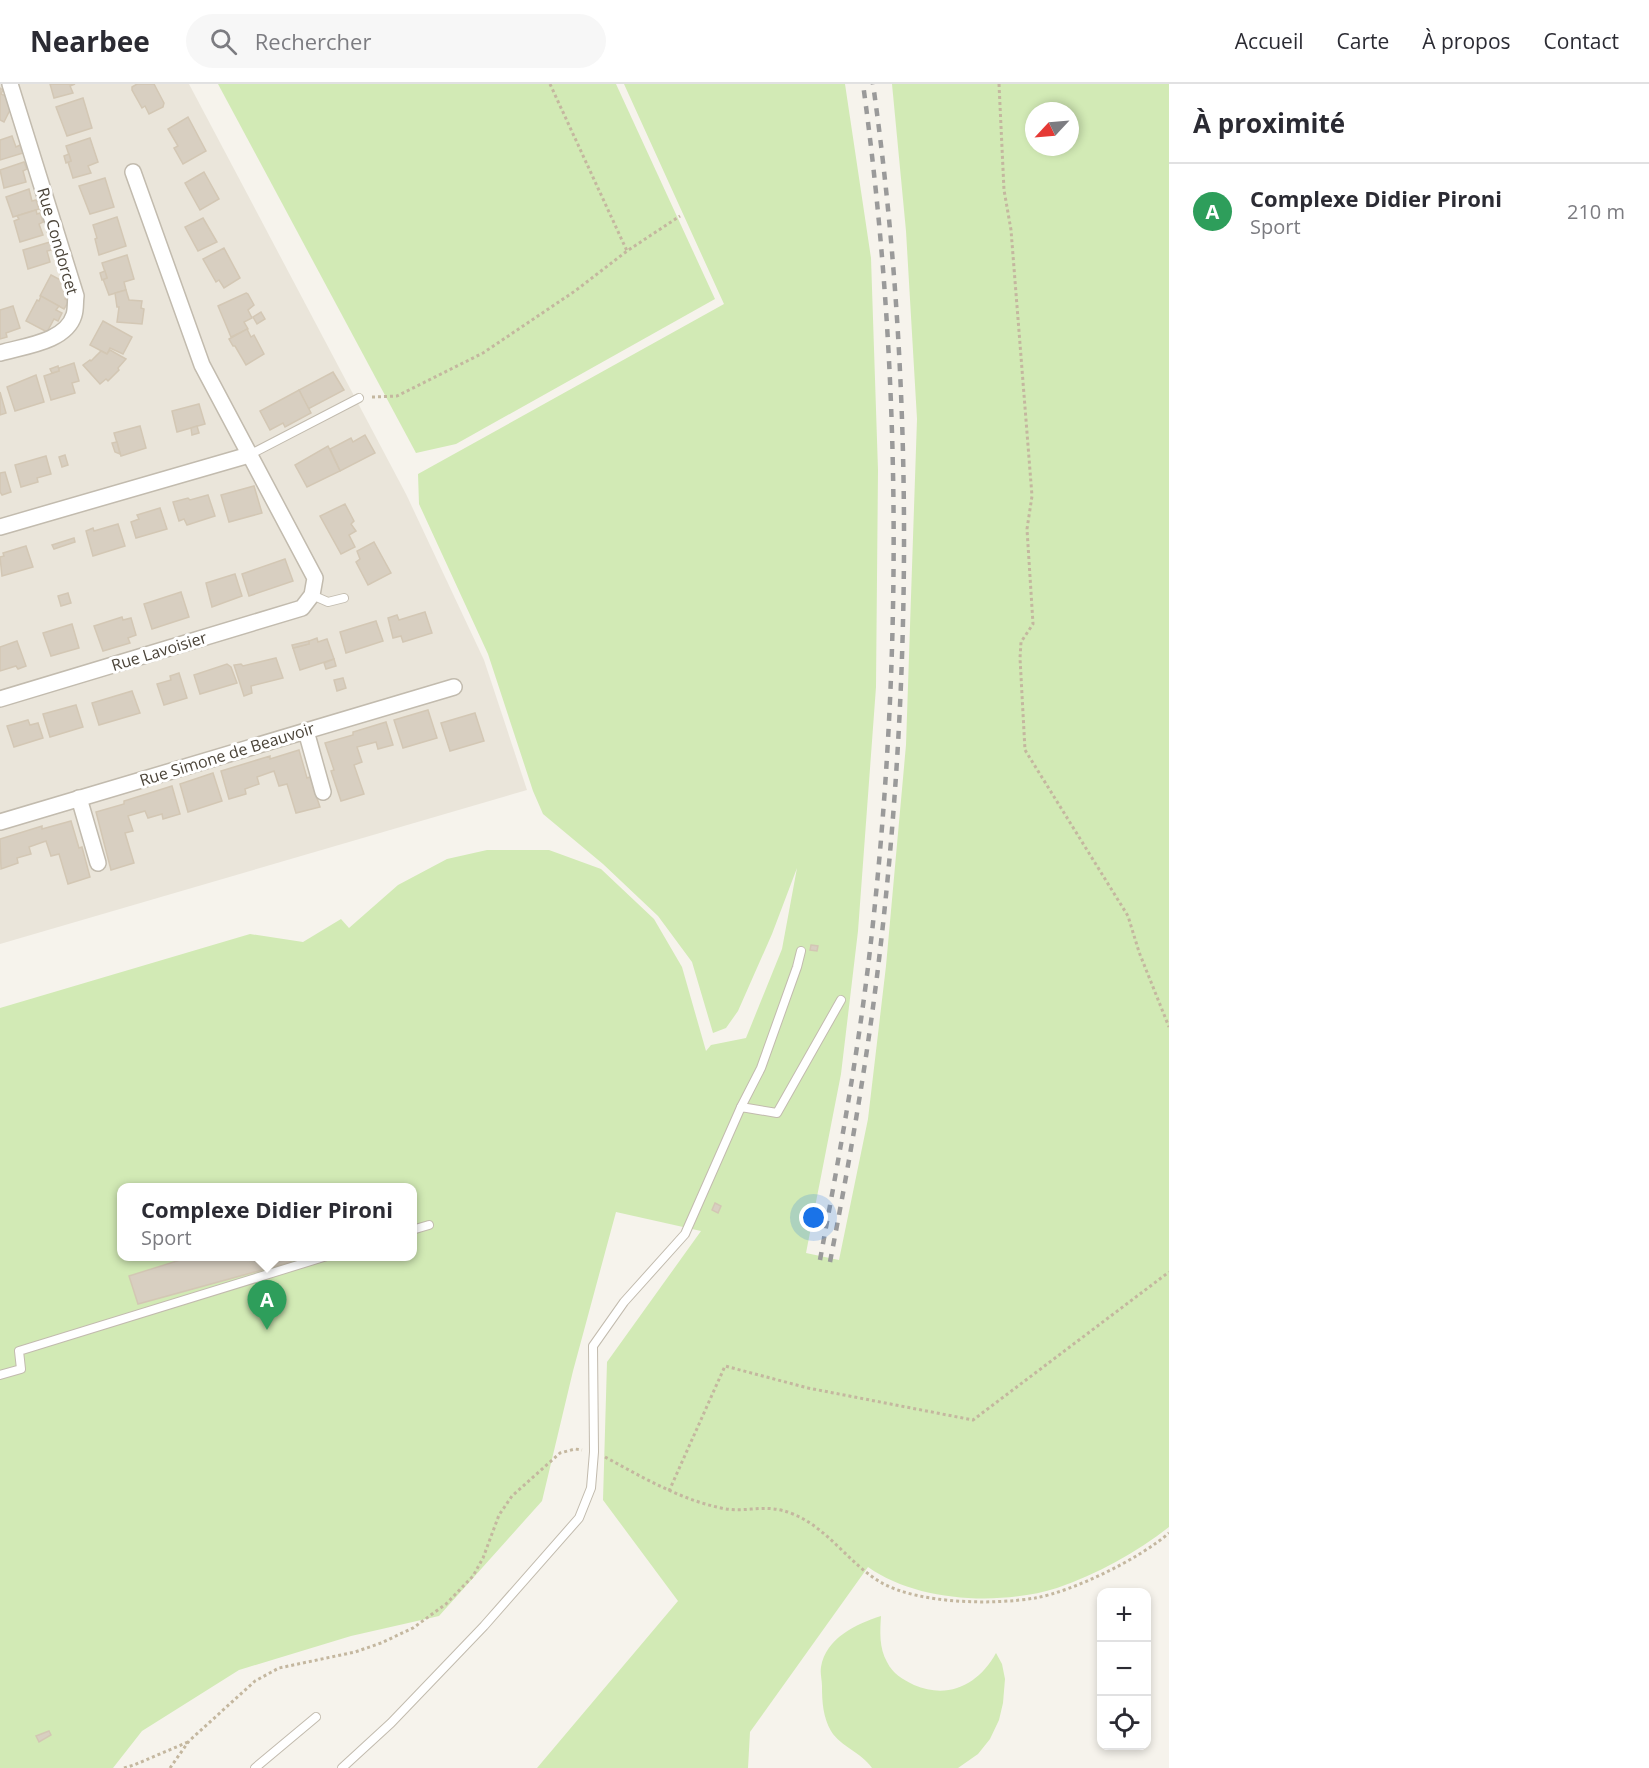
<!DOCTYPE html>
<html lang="fr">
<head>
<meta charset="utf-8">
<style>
	:root { --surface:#fff; --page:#f7f7f7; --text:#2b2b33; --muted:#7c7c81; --line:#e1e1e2; --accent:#fc3f1d }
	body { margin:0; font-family:"Open Sans",sans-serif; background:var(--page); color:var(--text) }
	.controls { position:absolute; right:18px; bottom:18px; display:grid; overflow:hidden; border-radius:12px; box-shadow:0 3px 9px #0003 }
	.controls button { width:54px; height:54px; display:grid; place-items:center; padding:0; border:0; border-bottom:2px solid var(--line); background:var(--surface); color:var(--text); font:30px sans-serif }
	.compass { position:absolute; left:1025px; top:18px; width:54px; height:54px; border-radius:50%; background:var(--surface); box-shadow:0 3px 9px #0003; rotate:244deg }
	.you { position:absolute; left:814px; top:1134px; width:21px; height:21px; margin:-15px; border:4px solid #fff; border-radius:50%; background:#1a73e8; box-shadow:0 0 0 9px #1a73e833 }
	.badge { display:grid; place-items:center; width:39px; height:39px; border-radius:50%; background:var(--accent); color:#fff; font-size:20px; font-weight:700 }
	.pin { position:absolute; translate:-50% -50px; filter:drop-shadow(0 2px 3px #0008) }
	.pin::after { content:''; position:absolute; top:32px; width:21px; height:18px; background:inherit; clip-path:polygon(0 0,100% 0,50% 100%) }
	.popup { position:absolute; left:117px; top:1099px; width:300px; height:78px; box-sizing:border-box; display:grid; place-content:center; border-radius:12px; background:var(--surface); filter:drop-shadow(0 2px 4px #0005); font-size:20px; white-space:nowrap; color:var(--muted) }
	.popup b { font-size:22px; color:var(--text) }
	.popup::after { content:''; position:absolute; left:50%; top:100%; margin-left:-12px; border:12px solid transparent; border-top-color:var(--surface) }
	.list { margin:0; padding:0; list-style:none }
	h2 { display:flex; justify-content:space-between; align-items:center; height:78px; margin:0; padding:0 24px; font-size:26px }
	h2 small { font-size:20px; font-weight:400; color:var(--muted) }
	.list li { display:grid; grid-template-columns:39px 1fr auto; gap:18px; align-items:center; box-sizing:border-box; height:96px; padding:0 24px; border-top:2px solid var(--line) }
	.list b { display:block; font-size:22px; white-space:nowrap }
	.list p { margin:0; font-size:20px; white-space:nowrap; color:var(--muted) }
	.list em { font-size:20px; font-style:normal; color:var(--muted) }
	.icon { flex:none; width:33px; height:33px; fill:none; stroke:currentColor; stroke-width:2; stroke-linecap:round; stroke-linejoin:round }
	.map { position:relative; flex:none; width:1169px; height:1684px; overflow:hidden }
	header { display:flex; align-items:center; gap:36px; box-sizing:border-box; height:84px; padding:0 30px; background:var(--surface); border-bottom:2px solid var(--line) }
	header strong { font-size:28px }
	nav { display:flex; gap:33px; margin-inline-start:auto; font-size:21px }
	.search { width:420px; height:54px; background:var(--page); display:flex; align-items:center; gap:15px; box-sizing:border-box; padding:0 21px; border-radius:33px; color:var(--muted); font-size:22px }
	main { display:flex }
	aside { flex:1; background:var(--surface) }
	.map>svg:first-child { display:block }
	.residential { fill:#eae5da }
	.green { fill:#d2eab5; fill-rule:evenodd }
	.building { fill:#d8cfc1; stroke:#d3c7b4; stroke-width:1.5 }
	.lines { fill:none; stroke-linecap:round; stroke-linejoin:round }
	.lane-casing { stroke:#c2bbae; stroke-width:10 }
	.street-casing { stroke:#c2bbae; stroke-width:18 }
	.path { stroke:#c4b79f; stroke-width:3; stroke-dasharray:3 3; stroke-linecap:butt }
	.lane { stroke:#fff; stroke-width:8 }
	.street { stroke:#fff; stroke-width:15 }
	.rail { stroke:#9a9a9a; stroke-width:4.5; stroke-dasharray:8 8; stroke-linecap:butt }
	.labels { text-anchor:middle; stroke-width:6; stroke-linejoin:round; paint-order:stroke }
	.street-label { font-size:16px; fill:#4b4439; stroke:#fff }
</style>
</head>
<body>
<header>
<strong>Nearbee</strong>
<div class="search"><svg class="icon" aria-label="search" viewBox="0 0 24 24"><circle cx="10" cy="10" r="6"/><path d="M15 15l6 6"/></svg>Rechercher</div>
<nav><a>Accueil</a><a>Carte</a><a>À propos</a><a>Contact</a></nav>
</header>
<main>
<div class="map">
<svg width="1169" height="1684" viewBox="0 0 1169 1684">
	<rect width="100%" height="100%" fill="#f6f3ec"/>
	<polygon class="residential" points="0,0 189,0 406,410 484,576 527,706 0,860"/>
	<g class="green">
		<polygon points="218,0 616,0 715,215 456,360 416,369"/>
		<path d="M 624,0 L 845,0 L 871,174 L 878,386 L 876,603 L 858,847 L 841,990 L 806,1169 L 839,1176 L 868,1035 L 886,882 L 906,661 L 917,335 L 906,147 L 892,0 L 1169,0 L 1169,1443 C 1136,1469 1097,1490 1057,1504 C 1000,1522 917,1518 868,1483 L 750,1648 L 748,1684 L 537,1684 L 678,1517 L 603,1416 L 607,1278 L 701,1147 L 616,1128 L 573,1287 L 542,1417 L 439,1532 L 351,1552 L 239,1586 L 142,1647 L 113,1684 L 0,1684 L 0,924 L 250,850 L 303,858 L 341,835 L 349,844 L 398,801 L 447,775 L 487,766 L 549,766 L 601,785 L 654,835 L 682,883 L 706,967 L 711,961 L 746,954 L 782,865 L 797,784 L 772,850 L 738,927 L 726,944 L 713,949 L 692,878 L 658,832 L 603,780 L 543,730 L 533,707 L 488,570 L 419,420 L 418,390 L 724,220 ZM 1034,27 L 1070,27 L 1070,63 L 1034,63 ZM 122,1104 L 412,1104 L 412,1172 L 122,1172 Z"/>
		<path d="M 881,1532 C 880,1547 879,1564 887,1578 C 893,1590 902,1595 914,1601 C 949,1616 979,1600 996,1569 L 1002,1580 L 1005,1595 L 1003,1619 L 999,1636 L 990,1655 L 978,1670 L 958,1684 L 872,1684 C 861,1668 841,1663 831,1647 C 823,1633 822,1618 822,1602 C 822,1596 820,1589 821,1583 C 826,1554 856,1540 881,1532 Z"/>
	</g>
	<g class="building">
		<polygon points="50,0 75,0 70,2 73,9 54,14"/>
		<polygon points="137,0 154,0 164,19 163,23 149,30 145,22 142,24 132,6 132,3"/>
		<polygon points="0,4 3,6 1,10 15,16 4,38 0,36"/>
		<polygon points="83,14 92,44 67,52 56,23"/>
		<polygon points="188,33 206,67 183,80 174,64 178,62 168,45"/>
		<polygon points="12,52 16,63 20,61 23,69 0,76 0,56"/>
		<polygon points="90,54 98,78 88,82 91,89 73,94 68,78 71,77 66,62"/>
		<polygon points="69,70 71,77 66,79 64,72"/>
		<polygon points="24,78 27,85 23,87 26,98 4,104 0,86"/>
		<polygon points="204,88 219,115 200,126 185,99"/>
		<polygon points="105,94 114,123 90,130 79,102"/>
		<polygon points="29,105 32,117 36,116 39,125 13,133 6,113"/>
		<polygon points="36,126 37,130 40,129 43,138 39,140 43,151 20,158 14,137 19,135 17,132"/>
		<polygon points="117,133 126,162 99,171 95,155 97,154 93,141"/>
		<polygon points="203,134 217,158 198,167 185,143"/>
		<polygon points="50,158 52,166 47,167 50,178 28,185 23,166"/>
		<polygon points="224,164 240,194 224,204 219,196 216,198 203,175"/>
		<polygon points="127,171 134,195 124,198 126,206 109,211 103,195 107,194 102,179"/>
		<polygon points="105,187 107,194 102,196 100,189"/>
		<polygon points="51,191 72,202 65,215 69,217 64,225 40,212"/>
		<polygon points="126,206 129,216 142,217 141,224 144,225 142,240 117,238 119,223 117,223 115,209"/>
		<polygon points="246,209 248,210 254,221 248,226 252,234 244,238 248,245 231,253 218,222"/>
		<polygon points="41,212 59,222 56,226 62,229 58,237 54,235 47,248 26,237 37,216 39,217"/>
		<polygon points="13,222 20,244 6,249 7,253 0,255 0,226"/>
		<polygon points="261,228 265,235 257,240 253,233"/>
		<polygon points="103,237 132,253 123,270 110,264 107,270 90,261"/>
		<polygon points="247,245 251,253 254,251 264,270 246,281 235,262 233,262 229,255"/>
		<polygon points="110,266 126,275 118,284 119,286 108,297 106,295 100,300 83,281 90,276 91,277 101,267 107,270"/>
		<polygon points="74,279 79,297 72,299 75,309 51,316 44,292 59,287 59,284"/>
		<polygon points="58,282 59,287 52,289 50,285"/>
		<polygon points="333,288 344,306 308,325 299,306"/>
		<polygon points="36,291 44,318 15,327 7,303"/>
		<polygon points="299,306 311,329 285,343 283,339 270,346 260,327"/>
		<polygon points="0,308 6,329 0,331"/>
		<polygon points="199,320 205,340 177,348 172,327"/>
		<polygon points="140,342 146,364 121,372 114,349"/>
		<polygon points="197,342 199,349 192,351 191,344"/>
		<polygon points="365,351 375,369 340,387 330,365 351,354 353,358"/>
		<polygon points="117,358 120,370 115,368 112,359"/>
		<polygon points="328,362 340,387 307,403 295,381"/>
		<polygon points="65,371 68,381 62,383 59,373"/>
		<polygon points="46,372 51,390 37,394 38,398 21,403 15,381"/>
		<polygon points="5,388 11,408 2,411 0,408 0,389"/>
		<polygon points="254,402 262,429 229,438 221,411"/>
		<polygon points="208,411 215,432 187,441 184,435 179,437 173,418 188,414 190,416"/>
		<polygon points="345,420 354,437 351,440 356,447 349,451 355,463 341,470 320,432"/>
		<polygon points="160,424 167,445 136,454 131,438 139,435 137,431"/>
		<polygon points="118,440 125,462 93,472 86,447 93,444 94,447"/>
		<polygon points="74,454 75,458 54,465 52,461"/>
		<polygon points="374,458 391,489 368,501 356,478 360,475 357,467"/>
		<polygon points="26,462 33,483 2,492 0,473 4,472 3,469"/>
		<polygon points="285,475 293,497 249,512 242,490"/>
		<polygon points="235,490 242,512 212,523 206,499"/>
		<polygon points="181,508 189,533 152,545 144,520"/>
		<polygon points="68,509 71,519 61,522 58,512"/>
		<polygon points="425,528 432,549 403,558 401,552 393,554 388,534 397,531 399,536"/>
		<polygon points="122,533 123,536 131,534 136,551 128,554 130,559 103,567 94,542"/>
		<polygon points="376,537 383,557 346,569 340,548"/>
		<polygon points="72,540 79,564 51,572 43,549"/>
		<polygon points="317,554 318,558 327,555 334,575 300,586 293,564 309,560 309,557"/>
		<polygon points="17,557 26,582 18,585 16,582 0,587 0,563"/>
		<polygon points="309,557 309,560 293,564 292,561"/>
		<polygon points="276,574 283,594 251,602 252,609 244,612 234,581 241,580 243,582"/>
		<polygon points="334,575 336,582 326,585 324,579"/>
		<polygon points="227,580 231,583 237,599 200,610 194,591"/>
		<polygon points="179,589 187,614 164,621 157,600 171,596 170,592"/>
		<polygon points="343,594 346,604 337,607 334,596"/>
		<polygon points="132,607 140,629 99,641 92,619"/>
		<polygon points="76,621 83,643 50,653 43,630"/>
		<polygon points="428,626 437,654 403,664 394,636"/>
		<polygon points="475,629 484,657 450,667 441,639"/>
		<polygon points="28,636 30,641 38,639 43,654 14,663 7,642"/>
		<polygon points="386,638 393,661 378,665 376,658 357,663 362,678 354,681 364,710 341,717 331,687 334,686 325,659 353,651 353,648"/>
		<polygon points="299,666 307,694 310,693 320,723 296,729 287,700 279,702 274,687 257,693 259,700 245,705 246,710 229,715 221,687 270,672 270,675"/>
		<polygon points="213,689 222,717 188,728 180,700"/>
		<polygon points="172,702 180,730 163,735 162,730 148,734 145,727 128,732 133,747 125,749 134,779 111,786 96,728 124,720 124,717"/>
		<polygon points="71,737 79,764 82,763 90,793 68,800 59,770 51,772 46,757 29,763 31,770 17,774 18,779 1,785 0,755 42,742 42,745"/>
		<polygon points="811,861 818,862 817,867 810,866"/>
		<polygon points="715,1119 721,1122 718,1129 712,1126"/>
		<polygon points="193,1172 290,1172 291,1178 138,1220 129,1192"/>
		<polygon points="49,1647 51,1651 39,1658 36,1652"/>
	</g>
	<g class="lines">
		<g class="lane-casing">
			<g id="lane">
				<polyline points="249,371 359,314"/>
				<polyline points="312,511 328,518 344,514"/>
				<polyline points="741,1023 761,984 797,883 801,867"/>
				<polyline points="412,1146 429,1141"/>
				<polyline points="0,1291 21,1285 19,1267 327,1172"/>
				<polyline points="255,1684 316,1633"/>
				<polyline points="342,1684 391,1639 484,1542 579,1434 591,1404 594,1368 593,1262 624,1218 685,1150 741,1023 777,1029 841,916"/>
			</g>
		</g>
		<g class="street-casing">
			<g id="street">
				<path d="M 0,269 C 24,262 66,258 74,231 C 76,225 75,218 76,212 L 10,0"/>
				<polyline points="0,443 249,371"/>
				<polyline points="0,615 302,524 312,511 315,494 202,281 133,88"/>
				<polyline points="306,647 323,708"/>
				<polyline points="79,714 98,779"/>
				<polyline points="0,738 454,603"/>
			</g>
		</g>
		<g class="path">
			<polyline points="550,0 627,167"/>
			<polyline points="999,0 1004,106 1011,146 1032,412 1027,445 1033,540 1021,558 1020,574 1025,666 1128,832 1139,868 1169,943"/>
			<polyline points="372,313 397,312 483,269 575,207 627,167 680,132"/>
			<path d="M 605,1373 C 642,1393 679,1415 721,1424 C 747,1430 764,1418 793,1430 C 828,1444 850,1481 882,1499 C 920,1520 993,1521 1035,1514 C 1074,1507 1139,1475 1169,1449"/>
			<polyline points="669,1407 725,1282 808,1304 973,1336 1169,1188"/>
			<polyline points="124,1684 134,1681 188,1658"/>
			<polyline points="170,1684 189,1657 255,1597 279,1584 355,1568 381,1559 413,1544 446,1520 473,1492 483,1474 499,1431 512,1412 560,1369 575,1365 582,1366"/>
		</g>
		<use href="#lane" class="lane"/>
		<use href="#street" class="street"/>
		<g class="rail">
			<path d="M 820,1176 C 838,1078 856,981 868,883 C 903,590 903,292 863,0"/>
			<path d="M 830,1178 C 849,1080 866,983 878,884 C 913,593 914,290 873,0"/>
		</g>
	</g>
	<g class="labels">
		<g class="street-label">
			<text transform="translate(58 157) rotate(74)" y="6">Rue Condorcet</text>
			<text transform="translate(159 567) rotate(-17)" y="6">Rue Lavoisier</text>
			<text transform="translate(227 670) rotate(-17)" y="6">Rue Simone de Beauvoir</text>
		</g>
	</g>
</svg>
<div class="controls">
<button>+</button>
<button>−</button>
<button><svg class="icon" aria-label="locate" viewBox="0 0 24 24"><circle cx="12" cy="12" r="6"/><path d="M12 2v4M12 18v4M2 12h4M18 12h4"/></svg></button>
</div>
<svg class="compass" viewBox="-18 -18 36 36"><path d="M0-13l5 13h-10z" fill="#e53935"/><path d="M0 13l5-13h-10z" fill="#7c7c81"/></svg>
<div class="you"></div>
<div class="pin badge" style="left:267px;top:1246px;background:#2e9e5b">A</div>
<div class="popup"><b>Complexe Didier Pironi</b>Sport</div>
</div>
<aside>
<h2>À proximité<small></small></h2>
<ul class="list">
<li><span class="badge" style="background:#2e9e5b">A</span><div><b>Complexe Didier Pironi</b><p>Sport</p></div><em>210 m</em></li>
</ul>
</aside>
</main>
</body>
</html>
